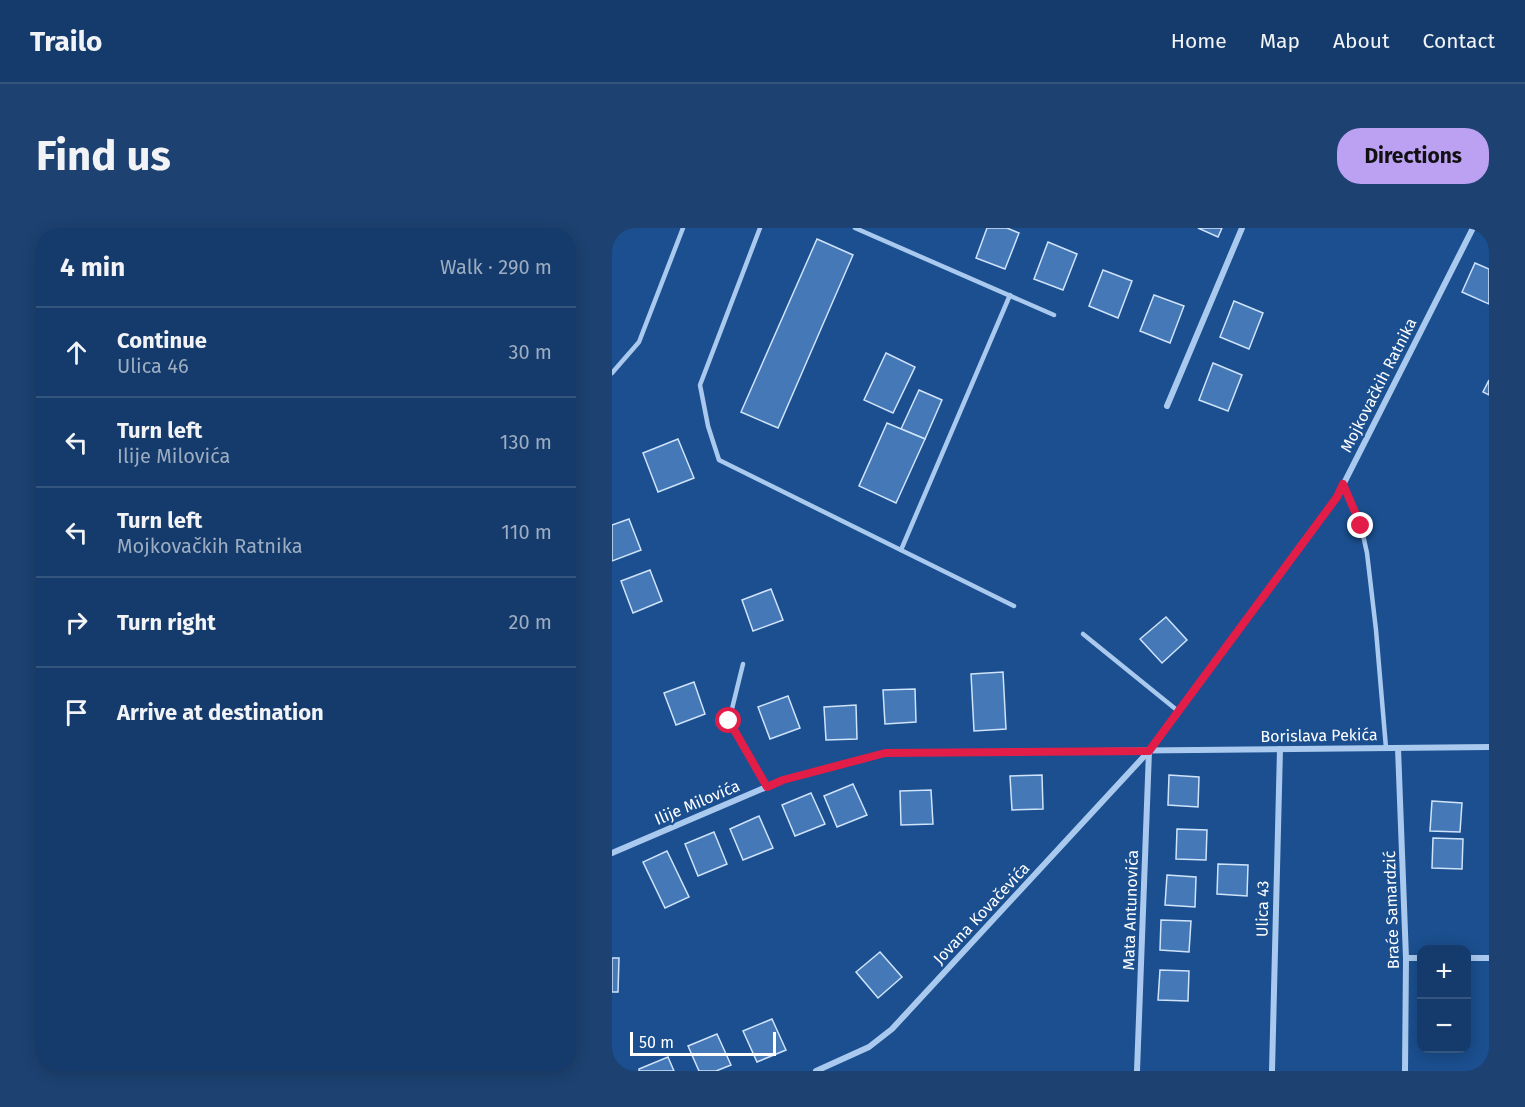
<!DOCTYPE html>
<html lang="en">
<head>
<meta charset="utf-8">
<style>
	:root { --surface:#143b6b; --page:#1d4271; --text:#f1f3f6; --muted:#9dadc1; --line:#33557e; --accent:#bca0f2 }
	body { margin:0; font-family:"Fira Sans",sans-serif; background:var(--page); color:var(--text) }
	.controls { position:absolute; right:18px; bottom:18px; display:grid; overflow:hidden; border-radius:12px; box-shadow:0 3px 15px #0003 }
	.controls button { width:54px; height:54px; display:grid; place-items:center; padding:0; border:0; border-bottom:2px solid var(--line); background:var(--surface); color:var(--text); font:30px sans-serif }
	.scale { position:absolute; left:18px; bottom:15px; width:146px; box-sizing:border-box; padding-left:6px; border:3px solid #fff; border-top:0; font-size:16px; line-height:21px; white-space:nowrap; color:#fff; -webkit-text-stroke:4px #1b4f8f; paint-order:stroke }
	.stop { position:absolute; width:18px; height:18px; margin:-14px; border:4px solid #e11d48; border-radius:50%; background:#fff }
	.stop.end { background:#e11d48; border-color:#fff; box-shadow:0 2px 6px #0008 }
	.list { margin:0; padding:0; list-style:none }
	h2 { display:flex; justify-content:space-between; align-items:center; height:78px; margin:0; padding:0 24px; font-size:26px }
	h2 small { font-size:20px; font-weight:400; color:var(--muted) }
	.list li { display:grid; grid-template-columns:39px 1fr auto; gap:18px; align-items:center; box-sizing:border-box; height:90px; padding:0 24px; border-top:2px solid var(--line) }
	.list b { display:block; font-size:22px; white-space:nowrap }
	.list p { margin:0; font-size:20px; white-space:nowrap; color:var(--muted) }
	.list em { font-size:20px; font-style:normal; color:var(--muted) }
	.icon { flex:none; width:33px; height:33px; fill:none; stroke:currentColor; stroke-width:2; stroke-linecap:round; stroke-linejoin:round }
	.map { position:relative; flex:none; width:877px; height:843px; overflow:hidden; border-radius:24px }
	header { display:flex; align-items:center; gap:36px; box-sizing:border-box; height:84px; padding:0 30px; background:var(--surface); border-bottom:2px solid var(--line) }
	header strong { font-size:28px }
	nav { display:flex; gap:33px; margin-inline-start:auto; font-size:21px }
	.intro { display:flex; align-items:center; justify-content:space-between; box-sizing:border-box; height:144px; padding:0 36px }
	h1 { margin:0; font-size:42px }
	.button { padding:15px 27px; border-radius:24px; background:var(--accent); color:#111; font-size:21px; font-weight:700 }
	main { display:flex; gap:36px; padding:0 36px }
	aside { flex:1; background:var(--surface); border-radius:24px; box-shadow:0 3px 15px #0003 }
	.map>svg:first-child { display:block }
	.building { fill:#4478b7; stroke:#cfe3fa; stroke-width:1.5 }
	.lines { fill:none; stroke-linecap:round; stroke-linejoin:round }
	.lane { stroke:#a9c9ee; stroke-width:4.5 }
	.street { stroke:#a9c9ee; stroke-width:6 }
	.route { stroke:#e11d48; stroke-width:8 }
	.labels { text-anchor:middle; stroke-width:4.5; stroke-linejoin:round; paint-order:stroke }
	.street-label { font-size:16px; fill:#fff; stroke:#1b4f8f }
</style>
</head>
<body>
<header>
<strong>Trailo</strong>
<nav><a>Home</a><a>Map</a><a>About</a><a>Contact</a></nav>
</header>
<div class="intro"><h1>Find us</h1><a class="button">Directions</a></div>
<main>
<aside>
<h2>4 min<small>Walk · 290 m</small></h2>
<ul class="list">
<li><svg class="icon" aria-label="ahead" viewBox="0 0 24 24"><path d="M12 20V5M6 11l6-6 6 6"/></svg><div><b>Continue</b><p>Ulica 46</p></div><em>30 m</em></li>
<li><svg class="icon" aria-label="left" viewBox="0 0 24 24"><path d="M17 20v-9H6M10 6l-5 5 5 5"/></svg><div><b>Turn left</b><p>Ilije Milovića</p></div><em>130 m</em></li>
<li><svg class="icon" aria-label="left" viewBox="0 0 24 24"><path d="M17 20v-9H6M10 6l-5 5 5 5"/></svg><div><b>Turn left</b><p>Mojkovačkih Ratnika</p></div><em>110 m</em></li>
<li><svg class="icon" aria-label="right" viewBox="0 0 24 24"><path d="M7 20v-9h11M14 6l5 5-5 5"/></svg><div><b>Turn right</b></div><em>20 m</em></li>
<li><svg class="icon" aria-label="arrive" viewBox="0 0 24 24"><path d="M6 21V4h12l-3 4 3 4H6"/></svg><div><b>Arrive at destination</b></div></li>
</ul>
</aside>
<div class="map">
<svg width="877" height="843" viewBox="0 0 877 843">
	<rect width="100%" height="100%" fill="#1b4f8f"/>
	<g class="building">
		<polygon points="375,0 395,0 407,5 393,41 364,30"/>
		<polygon points="586,0 610,0 606,9"/>
		<polygon points="205,11 241,27 166,200 129,184"/>
		<polygon points="436,14 465,26 451,62 422,51"/>
		<polygon points="863,35 877,41 877,76 850,64"/>
		<polygon points="491,42 520,53 506,90 477,78"/>
		<polygon points="542,67 572,78 558,115 528,103"/>
		<polygon points="622,73 651,85 637,121 608,109"/>
		<polygon points="274,125 303,139 281,185 252,172"/>
		<polygon points="601,135 630,147 616,183 587,172"/>
		<polygon points="877,152 877,167 871,164"/>
		<polygon points="307,162 330,172 313,211 289,201"/>
		<polygon points="275,195 313,211 284,275 247,258"/>
		<polygon points="66,211 82,250 46,264 31,225"/>
		<polygon points="17,291 29,322 0,333 0,297"/>
		<polygon points="38,342 50,373 21,385 9,353"/>
		<polygon points="159,361 171,392 141,403 130,372"/>
		<polygon points="554,389 575,412 550,435 528,411"/>
		<polygon points="391,444 394,501 362,503 359,446"/>
		<polygon points="82,454 93,486 64,497 52,465"/>
		<polygon points="303,461 304,494 273,496 271,462"/>
		<polygon points="176,468 188,500 158,511 146,479"/>
		<polygon points="244,477 245,511 214,512 212,479"/>
		<polygon points="430,547 431,581 400,582 398,548"/>
		<polygon points="557,547 587,549 586,579 556,577"/>
		<polygon points="241,556 255,587 225,599 212,568"/>
		<polygon points="319,562 321,596 289,597 288,563"/>
		<polygon points="199,565 213,596 183,608 170,577"/>
		<polygon points="820,573 850,575 848,604 818,603"/>
		<polygon points="147,588 161,620 131,632 118,601"/>
		<polygon points="565,601 595,602 594,632 564,631"/>
		<polygon points="102,604 115,636 86,648 73,616"/>
		<polygon points="821,610 851,611 850,641 820,640"/>
		<polygon points="55,623 77,669 53,680 31,634"/>
		<polygon points="606,636 636,637 635,668 605,666"/>
		<polygon points="555,647 584,649 583,679 553,677"/>
		<polygon points="549,692 579,693 577,724 548,722"/>
		<polygon points="268,724 290,749 266,770 244,744"/>
		<polygon points="0,730 7,730 6,764 0,764"/>
		<polygon points="548,742 577,743 576,773 546,772"/>
		<polygon points="160,791 174,822 145,834 131,803"/>
		<polygon points="105,806 119,837 104,843 87,843 76,818"/>
		<polygon points="56,829 62,843 27,843 27,841"/>
	</g>
	<g class="lines">
		<g class="lane">
			<polyline points="148,0 88,157 96,198 107,232 402,378"/>
			<polyline points="243,0 442,87"/>
			<polyline points="0,145 27,114 71,0"/>
			<polyline points="731,256 749,298 755,325 764,402 774,520"/>
			<polyline points="289,322 398,67"/>
			<polyline points="471,406 566,483"/>
			<polyline points="131,436 117,493 155,559"/>
		</g>
		<g class="street">
			<polyline points="874,0 877,2"/>
			<polyline points="555,178 630,0"/>
			<polyline points="786,520 794,730 793,843"/>
			<polyline points="0,625 171,552 273,525 877,519"/>
			<polyline points="794,730 810,730"/>
			<polyline points="854,730 877,730"/>
			<polyline points="204,843 257,819 280,801 537,523 725,269 861,0"/>
			<polyline points="525,843 537,523"/>
			<polyline points="660,843 668,521"/>
		</g>
	</g>
	<g class="lines">
		<polyline class="route" points="117,493 155,559 171,552 273,525 537,523 725,269 731,256 749,298"/>
	</g>
	<g class="labels">
		<g class="street-label">
			<text transform="translate(766 157) rotate(-63)" y="6">Mojkovačkih Ratnika</text>
			<text transform="translate(707 507) rotate(-1)" y="6">Borislava Pekića</text>
			<text transform="translate(85 574) rotate(-23)" y="6">Ilije Milovića</text>
			<text transform="translate(650 681) rotate(-89)" y="6">Ulica 43</text>
			<text transform="translate(518 682) rotate(-88)" y="6">Mata Antunovića</text>
			<text transform="translate(779 682) rotate(-92)" y="6">Braće Samardzić</text>
			<text transform="translate(369 685) rotate(-47)" y="6">Jovana Kovačevića</text>
		</g>
	</g>
</svg>
<div class="controls">
<button>+</button>
<button>−</button>
</div>
<div class="scale">50 m</div>
<div class="stop" style="left:117px;top:493px"></div>
<div class="stop end" style="left:749px;top:298px"></div>
</div>
</main>
</body>
</html>
